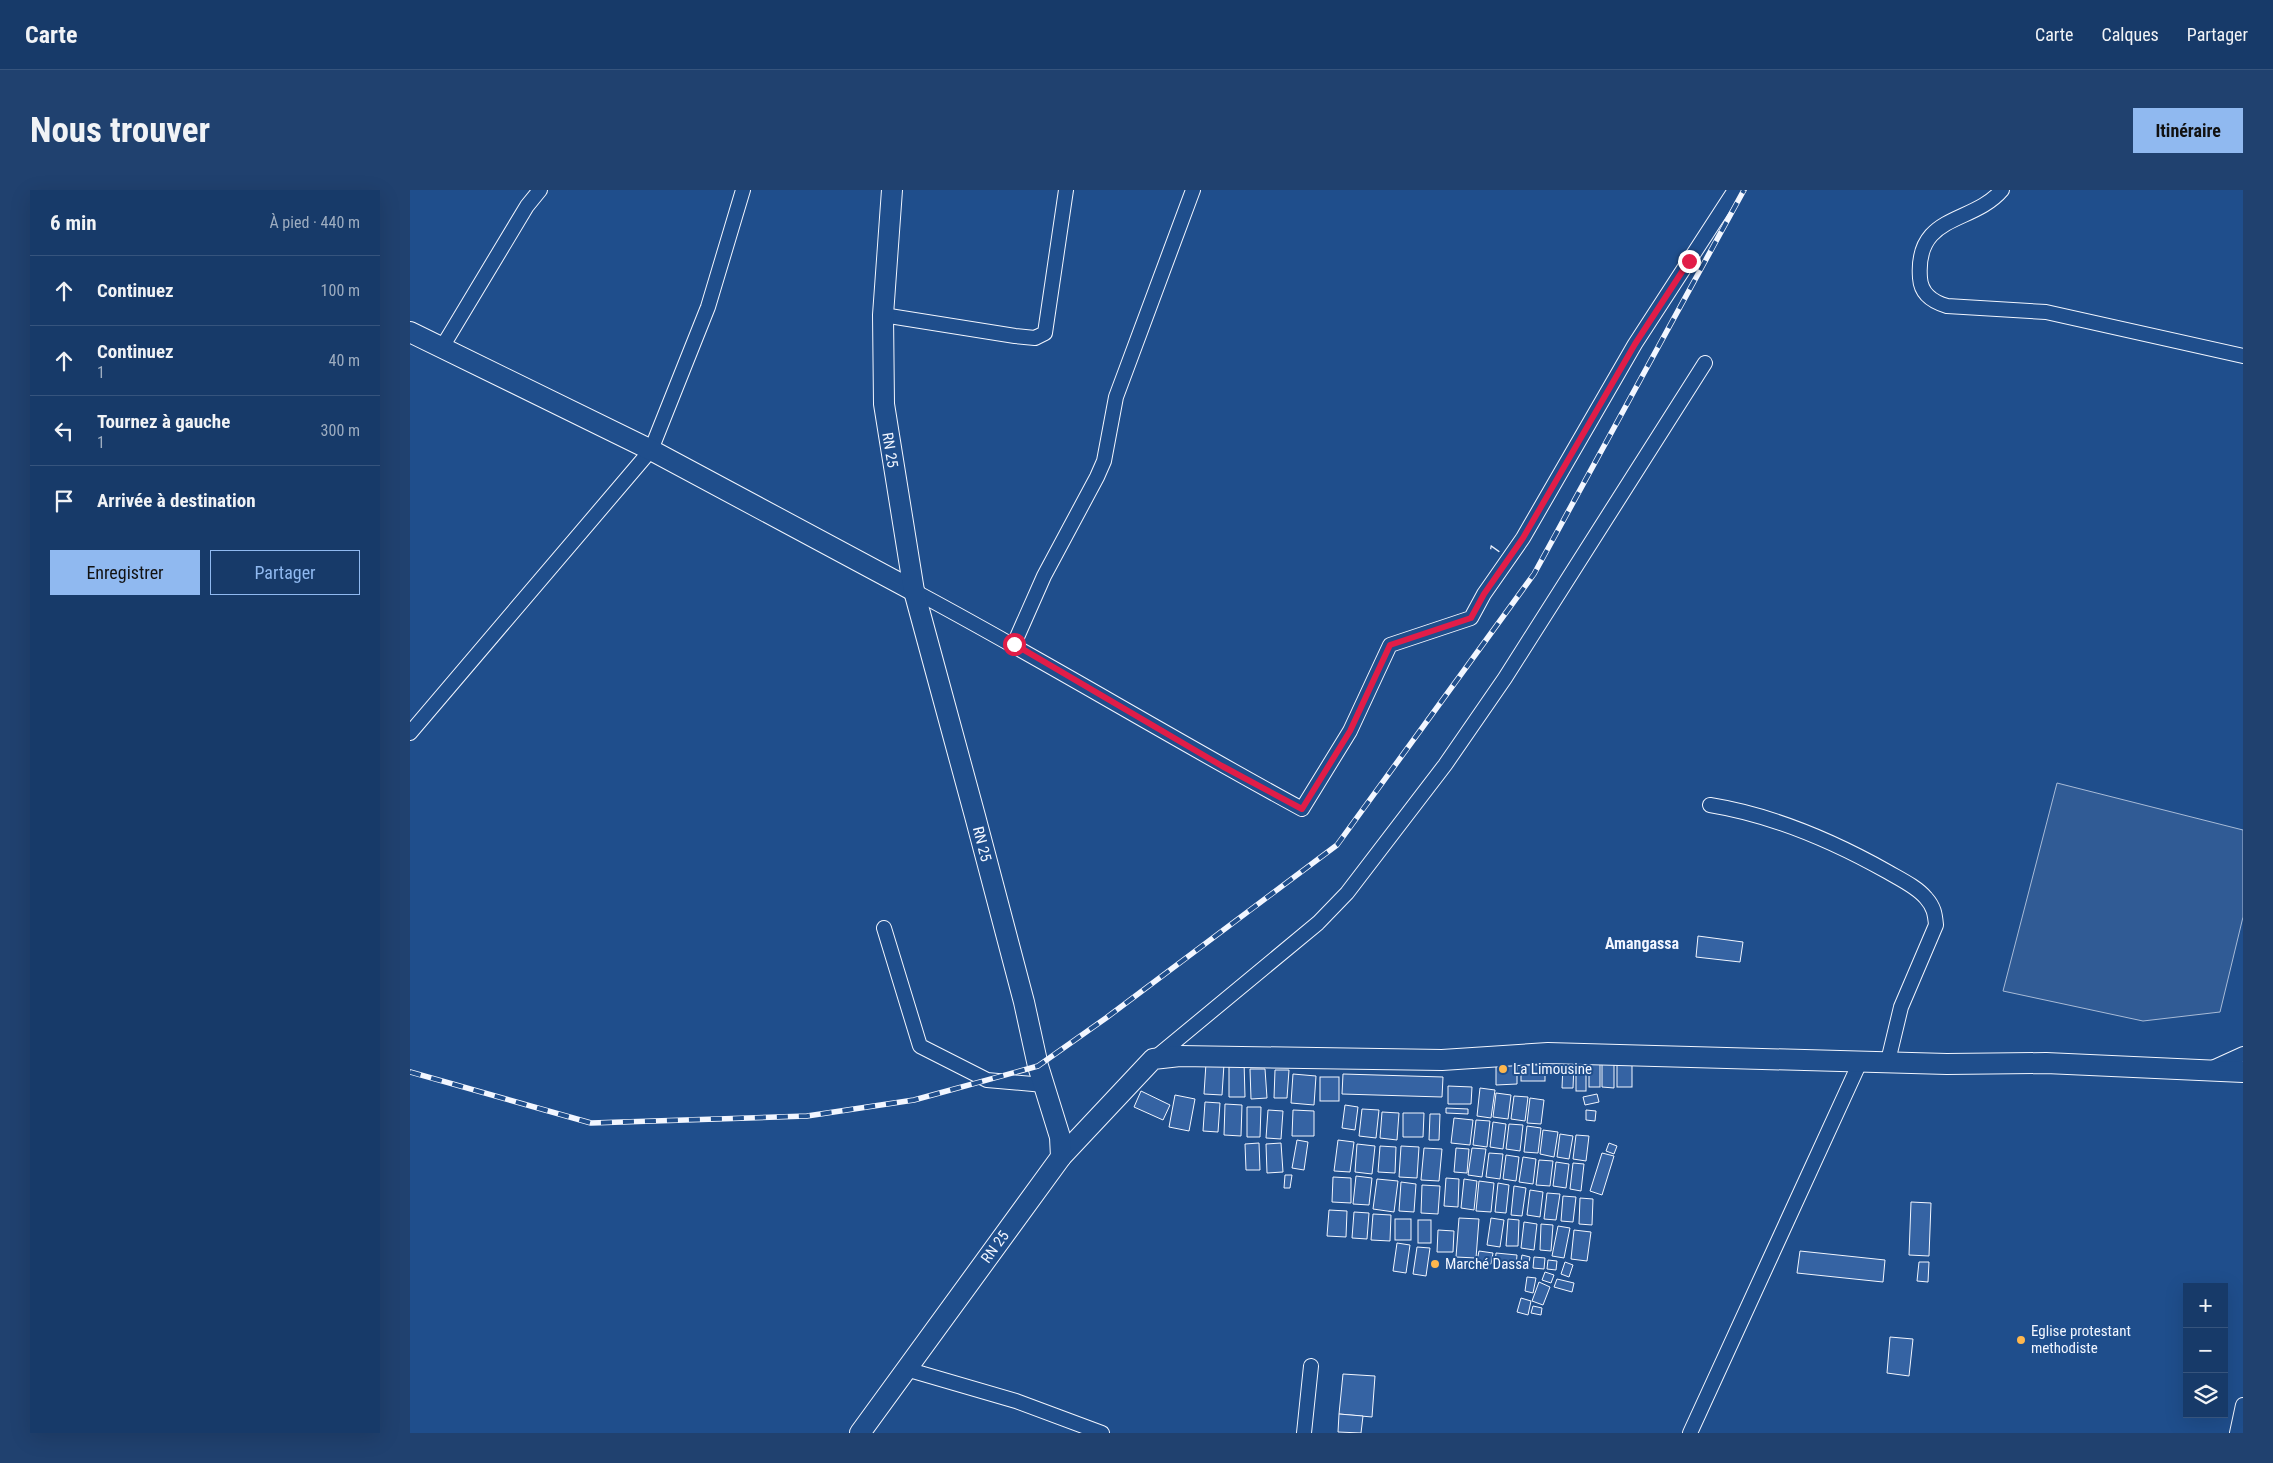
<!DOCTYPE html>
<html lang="fr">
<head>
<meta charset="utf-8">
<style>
	:root { --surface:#173a69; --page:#20416f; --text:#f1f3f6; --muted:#9eadc0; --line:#36547d; --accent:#90b9f0 }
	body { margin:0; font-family:"Roboto Condensed",sans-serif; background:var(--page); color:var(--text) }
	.controls { position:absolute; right:15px; bottom:15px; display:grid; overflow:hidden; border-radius:0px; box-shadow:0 5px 20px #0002 }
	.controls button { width:45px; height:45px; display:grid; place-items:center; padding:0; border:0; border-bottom:1px solid var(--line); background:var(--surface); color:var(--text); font:25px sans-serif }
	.stop { position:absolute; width:15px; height:15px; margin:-11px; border:4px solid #e11d48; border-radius:50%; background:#fff }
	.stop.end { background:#e11d48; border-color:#fff; box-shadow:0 1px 5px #0008 }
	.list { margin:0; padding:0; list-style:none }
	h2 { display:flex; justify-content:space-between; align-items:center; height:65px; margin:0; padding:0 20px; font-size:21px }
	h2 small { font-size:16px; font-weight:400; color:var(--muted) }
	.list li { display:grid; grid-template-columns:32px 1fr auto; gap:15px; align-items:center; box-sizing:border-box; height:70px; padding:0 20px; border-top:1px solid var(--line) }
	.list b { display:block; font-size:19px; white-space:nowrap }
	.list p { margin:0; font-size:16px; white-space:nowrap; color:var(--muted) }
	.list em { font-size:16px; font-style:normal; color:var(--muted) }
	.actions { display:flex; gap:10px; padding:15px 20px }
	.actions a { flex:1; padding:11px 0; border:1px solid var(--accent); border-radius:0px; text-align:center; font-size:18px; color:var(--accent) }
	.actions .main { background:var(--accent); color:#111 }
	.icon { flex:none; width:28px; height:28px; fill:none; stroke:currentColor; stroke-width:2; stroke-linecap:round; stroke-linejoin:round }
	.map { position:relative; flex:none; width:1833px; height:1243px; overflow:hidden; border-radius:0px }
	header { display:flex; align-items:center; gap:30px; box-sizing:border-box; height:70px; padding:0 25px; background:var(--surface); border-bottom:1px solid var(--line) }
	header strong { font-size:24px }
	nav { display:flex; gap:28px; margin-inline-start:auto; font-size:18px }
	.intro { display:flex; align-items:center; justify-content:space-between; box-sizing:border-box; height:120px; padding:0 30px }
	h1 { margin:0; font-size:35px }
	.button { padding:12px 22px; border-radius:0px; background:var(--accent); color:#111; font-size:18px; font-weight:700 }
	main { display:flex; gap:30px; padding:0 30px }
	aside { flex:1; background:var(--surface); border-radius:0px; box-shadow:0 5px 20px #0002 }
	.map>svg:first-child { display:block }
	.green { fill:#305b95; stroke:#a8bbd7 }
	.building { fill:#3563a3; stroke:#f2f6ff }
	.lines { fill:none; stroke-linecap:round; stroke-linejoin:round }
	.street-casing { stroke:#f2f6ff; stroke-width:16 }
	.secondary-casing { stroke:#f2f6ff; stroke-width:22 }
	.street { stroke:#1f4e8c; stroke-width:14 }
	.secondary { stroke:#1f4e8c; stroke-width:20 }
	.rail-casing { stroke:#f2f6ff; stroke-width:5.5 }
	.rail { stroke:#1f4e8c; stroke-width:4; stroke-dasharray:11; stroke-linecap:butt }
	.route { stroke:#e11d48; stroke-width:6 }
	.poi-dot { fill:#ffb74d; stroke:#1f4e8c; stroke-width:2 }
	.labels { text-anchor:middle; stroke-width:4; stroke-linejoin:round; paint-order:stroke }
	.street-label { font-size:15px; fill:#f2f6ff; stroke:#1f4e8c }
	.poi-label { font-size:15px; fill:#f2f6ff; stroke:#1f4e8c; text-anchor:start }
	.neighbourhood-label { font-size:16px; font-weight:bold; fill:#f2f6ff; stroke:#1f4e8c }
</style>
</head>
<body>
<header>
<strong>Carte</strong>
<nav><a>Carte</a><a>Calques</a><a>Partager</a></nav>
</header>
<div class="intro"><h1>Nous trouver</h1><a class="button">Itinéraire</a></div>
<main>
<aside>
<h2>6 min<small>À pied · 440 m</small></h2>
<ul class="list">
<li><svg class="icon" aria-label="ahead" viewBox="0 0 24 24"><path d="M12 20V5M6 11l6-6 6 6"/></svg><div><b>Continuez</b></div><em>100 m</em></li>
<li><svg class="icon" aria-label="ahead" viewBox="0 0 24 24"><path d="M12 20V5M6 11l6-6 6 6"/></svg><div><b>Continuez</b><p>1</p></div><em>40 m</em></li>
<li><svg class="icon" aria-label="left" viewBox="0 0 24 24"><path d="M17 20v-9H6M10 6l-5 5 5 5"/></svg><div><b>Tournez à gauche</b><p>1</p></div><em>300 m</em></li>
<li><svg class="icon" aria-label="arrive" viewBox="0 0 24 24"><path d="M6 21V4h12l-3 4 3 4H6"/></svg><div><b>Arrivée à destination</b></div></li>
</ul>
<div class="actions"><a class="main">Enregistrer</a><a>Partager</a></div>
</aside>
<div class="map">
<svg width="1833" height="1243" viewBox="0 0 1833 1243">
	<rect width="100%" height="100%" fill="#1f4e8c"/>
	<polygon class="green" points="1647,593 1833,640 1833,727 1810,822 1733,831 1593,801"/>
	<g class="building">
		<polygon points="1288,746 1333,752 1330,772 1286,767"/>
		<polygon points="834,871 835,907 819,907 819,872"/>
		<polygon points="796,873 814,874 812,905 794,904"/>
		<rect x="1179" y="873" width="11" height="24"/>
		<rect x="1207" y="873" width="15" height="24"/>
		<polygon points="1107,874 1107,894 1086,895 1086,875"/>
		<polygon points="1153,874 1164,874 1163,898 1152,898"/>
		<rect x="1166" y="874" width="10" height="27"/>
		<polygon points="1192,874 1204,874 1204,898 1192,897"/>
		<rect x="1111" y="875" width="24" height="16"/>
		<polygon points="840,879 855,879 857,908 841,909"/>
		<polygon points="865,880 879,880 877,908 864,908"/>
		<polygon points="883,884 906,886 904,915 881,913"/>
		<polygon points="933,884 1033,887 1032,907 932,904"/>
		<rect x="910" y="887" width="19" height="24"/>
		<polygon points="1038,896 1062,897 1061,914 1038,914"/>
		<polygon points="1070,898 1085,900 1081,928 1067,926"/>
		<polygon points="731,901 760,915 753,930 724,917"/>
		<polygon points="1086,903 1101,905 1098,929 1083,927"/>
		<polygon points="1187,904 1189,912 1175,915 1173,907"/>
		<polygon points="765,905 785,909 779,941 759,937"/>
		<polygon points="1104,906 1118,907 1115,931 1101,929"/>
		<polygon points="1120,908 1134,910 1131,934 1117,933"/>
		<polygon points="795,912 810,913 808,942 793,941"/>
		<polygon points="815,914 832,915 831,946 814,945"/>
		<polygon points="935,915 948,917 945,940 932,938"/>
		<polygon points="837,917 851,917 850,947 837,947"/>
		<polygon points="1036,918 1058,919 1058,924 1036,923"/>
		<polygon points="952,919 969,920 966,948 949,946"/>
		<polygon points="858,920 873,921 871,949 856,948"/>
		<polygon points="883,920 904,921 904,946 882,946"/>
		<polygon points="1176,920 1186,921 1185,931 1176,930"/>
		<polygon points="972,922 989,923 987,950 970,948"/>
		<polygon points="993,923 1014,923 1013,947 993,947"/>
		<polygon points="1020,924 1030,924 1029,950 1019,950"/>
		<polygon points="1044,928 1063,930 1060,955 1041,953"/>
		<polygon points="1066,930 1080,931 1077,957 1063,955"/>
		<polygon points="1083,932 1096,934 1093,959 1080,957"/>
		<polygon points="1099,934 1113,935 1110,961 1096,959"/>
		<polygon points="1117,936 1131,938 1128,963 1114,962"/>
		<polygon points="1133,940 1148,942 1144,967 1130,964"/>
		<polygon points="1150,944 1163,946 1159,969 1147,967"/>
		<polygon points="1166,945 1179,946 1176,971 1163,969"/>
		<polygon points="887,950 898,952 894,980 882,978"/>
		<polygon points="928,950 944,952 940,982 924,981"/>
		<polygon points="849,953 850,980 836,980 835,954"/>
		<polygon points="871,953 873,982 857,983 856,954"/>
		<polygon points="1199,953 1207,956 1204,964 1196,961"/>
		<polygon points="947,954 965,956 962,984 945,982"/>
		<polygon points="970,956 986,957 985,983 968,982"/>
		<polygon points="991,956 1009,957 1007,988 989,987"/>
		<polygon points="1014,958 1032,959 1029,991 1011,990"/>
		<polygon points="1046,958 1059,959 1057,983 1044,982"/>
		<polygon points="1062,958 1076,959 1072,987 1058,985"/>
		<polygon points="1079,963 1093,964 1090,989 1076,987"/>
		<polygon points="1192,963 1204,966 1192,1005 1180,1001"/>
		<polygon points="1096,965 1109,967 1106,991 1093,989"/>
		<polygon points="1113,967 1126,969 1123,994 1109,992"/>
		<polygon points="1129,970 1143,971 1140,996 1126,995"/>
		<polygon points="1146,972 1159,974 1156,998 1143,996"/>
		<polygon points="1163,973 1174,974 1171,1001 1160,999"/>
		<polygon points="875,985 882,985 880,998 874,998"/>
		<polygon points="946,986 962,988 959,1015 943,1014"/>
		<polygon points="923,987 941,988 941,1013 922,1012"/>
		<polygon points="1036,988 1049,989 1048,1017 1034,1016"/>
		<polygon points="967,989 988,991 984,1022 963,1019"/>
		<polygon points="1054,989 1067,991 1064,1020 1051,1018"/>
		<polygon points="1069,991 1084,993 1081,1022 1066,1021"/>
		<polygon points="991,992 1006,994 1004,1022 989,1021"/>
		<polygon points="1088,993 1099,995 1096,1023 1085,1022"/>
		<polygon points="1012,995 1030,996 1028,1024 1011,1023"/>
		<polygon points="1104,996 1116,998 1112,1026 1101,1025"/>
		<polygon points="1120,1000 1133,1002 1130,1027 1117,1025"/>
		<polygon points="1137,1003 1150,1004 1146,1030 1134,1029"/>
		<polygon points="1153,1006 1166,1007 1163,1032 1151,1031"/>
		<polygon points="1170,1008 1183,1009 1182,1035 1169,1034"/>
		<polygon points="1501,1012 1521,1013 1519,1066 1499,1065"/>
		<polygon points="919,1020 937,1021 936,1047 917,1046"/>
		<polygon points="944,1022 959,1023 957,1049 942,1048"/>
		<polygon points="963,1024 981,1025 980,1051 961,1050"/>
		<polygon points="1049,1028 1069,1029 1066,1068 1046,1067"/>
		<polygon points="1081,1028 1094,1030 1090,1057 1077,1055"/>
		<rect x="985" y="1029" width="16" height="21"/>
		<polygon points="1098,1029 1109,1030 1108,1056 1096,1056"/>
		<rect x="1008" y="1030" width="13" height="23"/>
		<polygon points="1114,1032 1127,1034 1124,1060 1111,1058"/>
		<polygon points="1131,1034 1143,1035 1141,1061 1130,1060"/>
		<polygon points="1148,1036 1160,1038 1154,1068 1142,1066"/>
		<polygon points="1028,1040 1044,1041 1043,1062 1027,1062"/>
		<polygon points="1164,1040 1181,1042 1177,1071 1161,1069"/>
		<polygon points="987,1053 1000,1055 996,1083 983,1081"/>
		<polygon points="1007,1057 1020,1058 1016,1086 1003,1084"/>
		<polygon points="1069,1061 1083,1063 1081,1074 1067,1071"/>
		<polygon points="1390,1061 1475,1070 1473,1092 1387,1083"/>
		<polygon points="1086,1063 1107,1065 1106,1077 1085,1075"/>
		<polygon points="1112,1065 1120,1067 1118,1078 1110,1076"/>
		<polygon points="1124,1067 1135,1068 1134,1079 1123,1078"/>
		<polygon points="1138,1070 1147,1071 1146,1080 1137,1079"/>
		<polygon points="1155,1072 1163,1075 1159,1087 1151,1084"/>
		<polygon points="1509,1072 1519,1072 1518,1092 1507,1091"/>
		<polygon points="1135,1082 1144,1085 1141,1093 1132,1090"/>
		<polygon points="1117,1087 1126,1088 1123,1103 1115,1101"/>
		<polygon points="1147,1089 1164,1093 1162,1102 1144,1097"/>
		<polygon points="1129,1092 1140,1097 1133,1115 1122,1111"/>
		<polygon points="1111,1108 1121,1111 1118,1125 1107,1122"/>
		<polygon points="1123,1116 1132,1118 1131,1125 1121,1123"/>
		<polygon points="1480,1147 1503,1149 1499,1186 1477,1183"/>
		<polygon points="933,1184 965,1186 962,1227 929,1224"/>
		<polygon points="929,1224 953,1226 951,1243 928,1242"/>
	</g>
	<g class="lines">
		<g class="street-casing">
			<g id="street">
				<path d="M 1592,0 C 1562,35 1505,23 1510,88 C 1511,104 1523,112 1537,116 L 1636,122 L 1833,166"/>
				<polyline points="473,125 605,146 625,148 635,143 656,0"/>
				<polyline points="31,159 117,16 130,0"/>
				<path d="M 504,401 C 635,471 761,548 892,619 L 940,541 L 980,455 L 1061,428 L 1074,404 L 1113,348 L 1225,154 L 1325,0"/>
				<polyline points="604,454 634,386 687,287 694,271 706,207 783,0"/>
				<polyline points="0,543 241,260 298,117 333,0"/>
				<path d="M 1300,615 C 1362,625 1423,651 1478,682 C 1490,689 1507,697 1516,708 C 1524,717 1525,724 1526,735 L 1491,817 L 1478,871"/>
				<polyline points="474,738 510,856 577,890 634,895"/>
				<polyline points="745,868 908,733 937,703 1035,575 1095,488 1295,173"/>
				<polyline points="1800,879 1833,864"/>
				<polyline points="496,1179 606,1211 692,1243"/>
				<polyline points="894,1243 901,1176"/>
				<polyline points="1280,1243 1451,870"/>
				<polyline points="1827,1243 1833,1215"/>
			</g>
		</g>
		<g class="secondary-casing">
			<g id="secondary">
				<polyline points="0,142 241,260 504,401"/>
				<polyline points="651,967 743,869 770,866 1032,870 1138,863 1537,874 1636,873 1833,882"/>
				<polyline points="450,1243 651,967 650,947 628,876 614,812 565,626 504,401 474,214 473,125 482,0"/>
			</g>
		</g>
		<use href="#street" class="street"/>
		<use href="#secondary" class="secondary"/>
		<g class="rail-casing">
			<polyline id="rail" points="0,882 181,933 397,926 504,910 628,876 696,828 927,655 1124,384 1334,0"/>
		</g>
		<use href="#rail" class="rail"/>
	</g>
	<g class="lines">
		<polyline class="route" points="604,454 812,576 892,619 940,541 980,455 1061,428 1074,404 1113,348 1225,154 1279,71"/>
	</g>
	<g class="poi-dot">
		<circle cx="1093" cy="879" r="5"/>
		<circle cx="1025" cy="1074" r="5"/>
		<circle cx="1611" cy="1150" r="5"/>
	</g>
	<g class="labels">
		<g class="street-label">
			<text transform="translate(480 260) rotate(81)" y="5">RN 25</text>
			<text transform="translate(1085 359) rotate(-55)" y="5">1</text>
			<text transform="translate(572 654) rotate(76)" y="5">RN 25</text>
			<text transform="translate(585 1057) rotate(-54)" y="5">RN 25</text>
		</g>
		<g class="poi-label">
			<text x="1103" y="884">La Limousine</text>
			<text x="1035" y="1079">Marché Dassa</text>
			<text x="1621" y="1146">Eglise protestant<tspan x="1621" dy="17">methodiste</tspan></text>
		</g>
		<g class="neighbourhood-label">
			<text x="1232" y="759">Amangassa</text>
		</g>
	</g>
</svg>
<div class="controls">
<button>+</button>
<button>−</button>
<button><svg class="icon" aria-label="layers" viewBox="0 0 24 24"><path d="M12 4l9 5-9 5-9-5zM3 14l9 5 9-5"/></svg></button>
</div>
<div class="stop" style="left:604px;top:454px"></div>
<div class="stop end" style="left:1279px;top:71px"></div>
</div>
</main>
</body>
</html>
